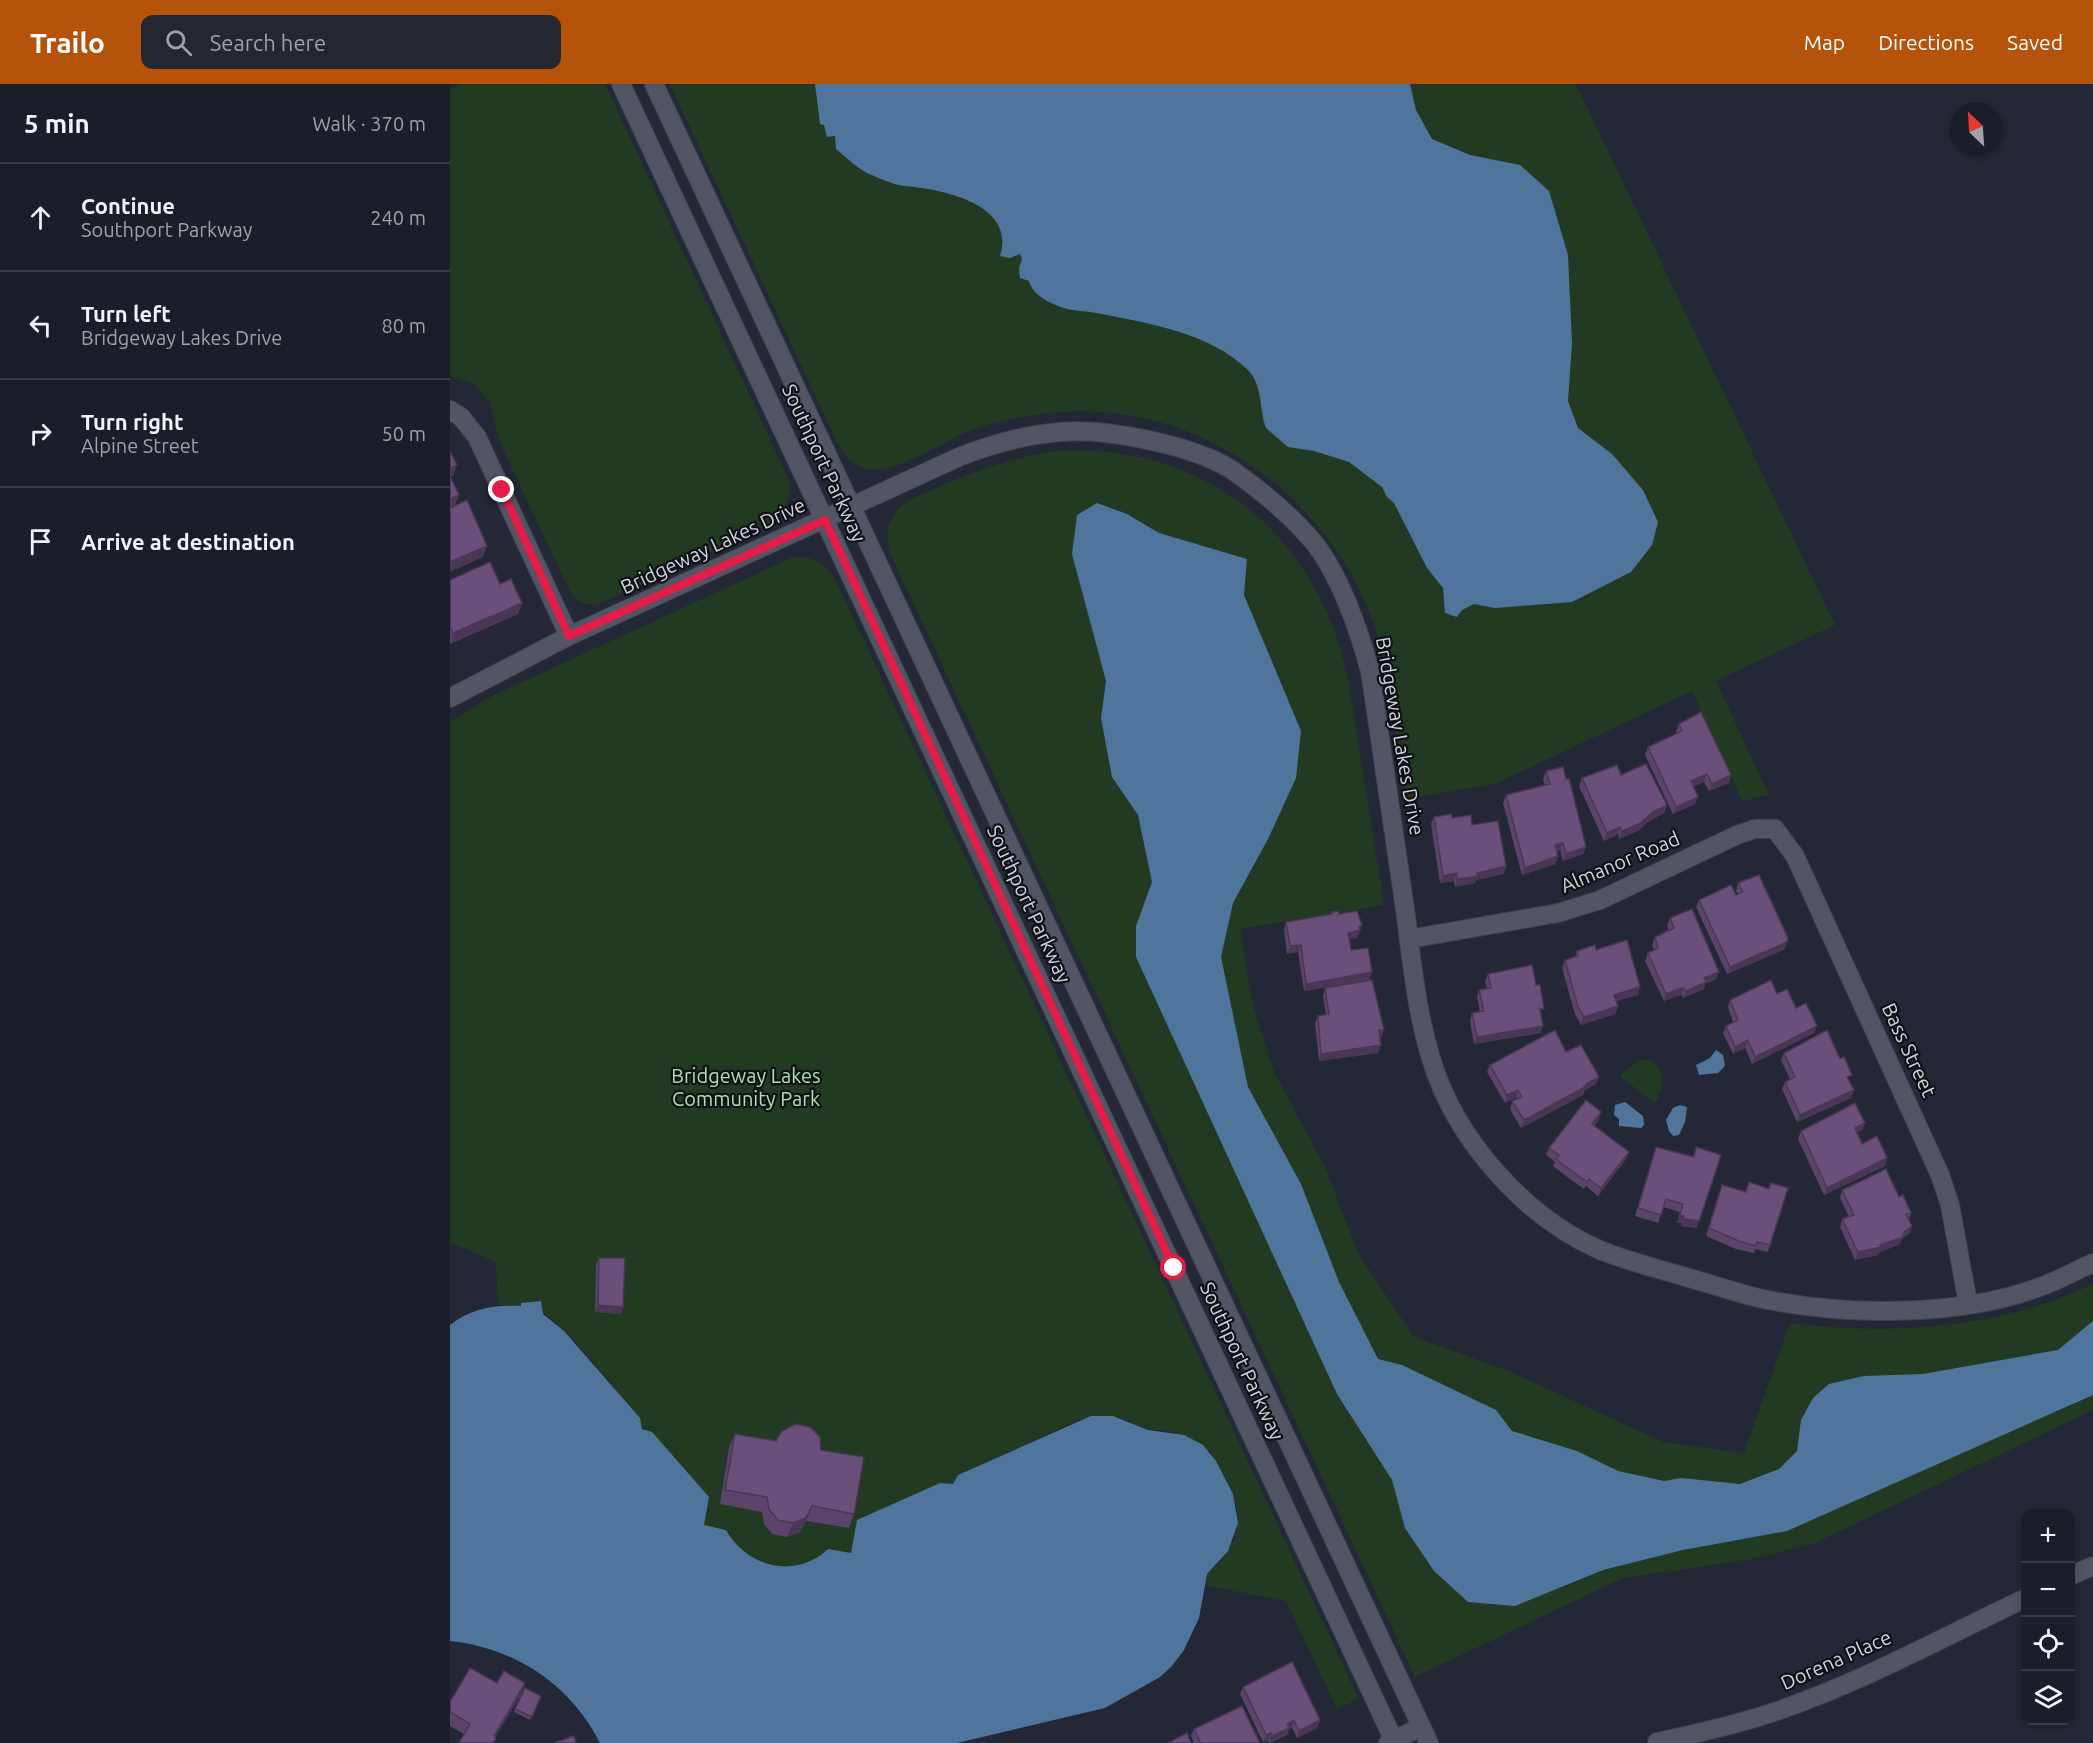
<!DOCTYPE html>
<html lang="en">
<head>
<meta charset="utf-8">
<style>
	:root { --surface:#1b1d28; --page:#242630; --text:#f1f3f6; --muted:#a0a2a8; --line:#393b45; --accent:#b45309 }
	body { margin:0; font-family:Ubuntu,sans-serif; background:var(--page); color:var(--text) }
	.controls { position:absolute; right:18px; bottom:18px; display:grid; overflow:hidden; border-radius:12px; box-shadow:0 3px 9px #0003 }
	.controls button { width:54px; height:54px; display:grid; place-items:center; padding:0; border:0; border-bottom:2px solid var(--line); background:var(--surface); color:var(--text); font:30px sans-serif }
	.compass { position:absolute; left:1499px; top:18px; width:54px; height:54px; border-radius:50%; background:var(--surface); box-shadow:0 3px 9px #0003; rotate:335deg }
	.stop { position:absolute; width:18px; height:18px; margin:-14px; border:4px solid #e11d48; border-radius:50%; background:#fff }
	.stop.end { background:#e11d48; border-color:#fff; box-shadow:0 2px 6px #0008 }
	.list { margin:0; padding:0; list-style:none }
	h2 { display:flex; justify-content:space-between; align-items:center; height:78px; margin:0; padding:0 24px; font-size:26px }
	h2 small { font-size:20px; font-weight:400; color:var(--muted) }
	.list li { display:grid; grid-template-columns:39px 1fr auto; gap:18px; align-items:center; box-sizing:border-box; height:108px; padding:0 24px; border-top:2px solid var(--line) }
	.list b { display:block; font-size:22px; white-space:nowrap }
	.list p { margin:0; font-size:20px; white-space:nowrap; color:var(--muted) }
	.list em { font-size:20px; font-style:normal; color:var(--muted) }
	.icon { flex:none; width:33px; height:33px; fill:none; stroke:currentColor; stroke-width:2; stroke-linecap:round; stroke-linejoin:round }
	.map { position:relative; flex:none; width:1643px; height:1659px; overflow:hidden }
	header { display:flex; align-items:center; gap:36px; box-sizing:border-box; height:84px; padding:0 30px; background:var(--accent); color:#fff }
	header strong { font-size:28px }
	nav { display:flex; gap:33px; margin-inline-start:auto; font-size:21px }
	.search { width:420px; height:54px; background:var(--page); display:flex; align-items:center; gap:15px; box-sizing:border-box; padding:0 21px; border-radius:12px; color:var(--muted); font-size:22px }
	main { display:flex }
	aside { flex:1; background:var(--surface) }
	.map>svg:first-child { display:block }
	.green { fill:#223a22 }
	.water { fill:#4f759d }
	.lines { fill:none; stroke-linecap:round; stroke-linejoin:round }
	.street-casing { stroke:#40434e; stroke-width:20 }
	.secondary-casing { stroke:#40434e; stroke-width:20 }
	.street { stroke:#515564; stroke-width:18 }
	.secondary { stroke:#515564; stroke-width:18 }
	.wall { fill:#5b4469 }
	.shaded-wall { fill:#4a3755 }
	.building { fill:#6a4f7a; stroke:#4a3755; stroke-width:1.5 }
	.route { stroke:#e11d48; stroke-width:8 }
	.labels { text-anchor:middle; stroke-width:4.5; stroke-linejoin:round; paint-order:stroke }
	.street-label { font-size:20px; fill:#d2d5de; stroke:#0f1117 }
	.park-label { font-size:20px; fill:#a7e6a8; stroke:#0f1117 }
</style>
</head>
<body>
<header>
<strong>Trailo</strong>
<div class="search"><svg class="icon" aria-label="search" viewBox="0 0 24 24"><circle cx="10" cy="10" r="6"/><path d="M15 15l6 6"/></svg>Search here</div>
<nav><a>Map</a><a>Directions</a><a>Saved</a></nav>
</header>
<main>
<aside>
<h2>5 min<small>Walk · 370 m</small></h2>
<ul class="list">
<li><svg class="icon" aria-label="ahead" viewBox="0 0 24 24"><path d="M12 20V5M6 11l6-6 6 6"/></svg><div><b>Continue</b><p>Southport Parkway</p></div><em>240 m</em></li>
<li><svg class="icon" aria-label="left" viewBox="0 0 24 24"><path d="M17 20v-9H6M10 6l-5 5 5 5"/></svg><div><b>Turn left</b><p>Bridgeway Lakes Drive</p></div><em>80 m</em></li>
<li><svg class="icon" aria-label="right" viewBox="0 0 24 24"><path d="M7 20v-9h11M14 6l5 5-5 5"/></svg><div><b>Turn right</b><p>Alpine Street</p></div><em>50 m</em></li>
<li><svg class="icon" aria-label="arrive" viewBox="0 0 24 24"><path d="M6 21V4h12l-3 4 3 4H6"/></svg><div><b>Arrive at destination</b></div></li>
</ul>
</aside>
<div class="map">
<svg width="1643" height="1659" viewBox="0 0 1643 1659">
	<rect width="100%" height="100%" fill="#242735"/>
	<g class="green">
		<path d="M 11,0 L 155,0 L 339,396 C 342,414 334,429 320,441 L 146,521 L 131,519 L 121,510 L 50,359 L 39,317 L 24,300 L 0,292 L 0,5 Z"/>
		<path d="M 220,0 L 1126,0 L 1385,541 L 1266,597 L 1319,711 L 1292,717 L 1242,607 L 1045,700 L 956,715 C 945,652 941,578 916,520 C 866,402 741,318 611,328 C 581,330 550,336 522,346 C 494,357 456,384 426,386 C 406,387 395,372 386,356 Z"/>
		<path d="M 616,366 C 762,364 867,452 898,594 L 934,821 L 790,845 L 802,918 L 824,988 L 874,1081 L 909,1171 L 964,1253 L 1059,1287 L 1213,1358 L 1294,1369 L 1340,1239 C 1442,1252 1548,1245 1643,1200 L 1643,1326 L 1365,1459 L 1302,1475 L 1173,1494 L 965,1593 L 439,467 C 436,453 436,441 446,428 C 455,416 471,411 484,405 C 528,385 568,371 616,366 Z"/>
		<path d="M 343,473 C 363,472 377,479 386,497 L 909,1615 L 887,1625 L 836,1517 L 753,1501 L 757,1490 L 771,1477 L 785,1454 L 788,1439 L 786,1422 L 783,1410 L 761,1368 L 719,1347 L 698,1346 L 672,1334 L 629,1336 L 509,1391 L 503,1400 L 490,1399 L 401,1469 L 378,1465 C 345,1496 297,1483 276,1446 L 254,1441 L 198,1348 L 190,1342 L 189,1334 C 165,1306 123,1248 94,1230 C 80,1222 64,1222 48,1221 L 46,1178 L 0,1158 L 0,638 L 42,612 Z"/>
		<path d="M 1189,976 L 1201,976 C 1217,990 1214,1003 1205,1019 L 1169,992 Z"/>
	</g>
	<g class="water">
		<path d="M 365,0 L 960,0 L 966,26 L 982,55 L 1020,71 L 1070,81 L 1099,107 L 1118,171 L 1122,259 L 1118,317 L 1128,344 L 1162,370 L 1193,406 L 1208,438 L 1202,461 L 1181,488 L 1122,518 L 1045,524 L 1024,520 L 1012,526 L 1007,533 L 995,529 L 993,504 L 977,484 L 944,419 L 937,413 L 932,403 L 899,378 L 864,367 L 838,363 L 816,344 C 809,325 813,303 799,287 C 760,248 697,239 646,229 C 636,227 623,227 614,224 C 601,220 582,211 579,197 L 570,194 L 569,184 L 572,175 L 570,170 L 560,174 L 550,172 C 567,119 490,105 454,102 C 444,101 429,94 419,90 C 408,85 396,73 386,65 L 385,52 L 377,53 L 374,41 L 370,40 Z"/>
		<polygon points="647,419 677,430 709,449 797,475 794,511 851,647 846,694 818,755 783,819 771,873 798,1003 851,1100 889,1198 928,1275 952,1281 1046,1326 1062,1347 1127,1367 1168,1387 1214,1397 1231,1394 1290,1400 1329,1385 1347,1367 1351,1336 1363,1314 1379,1300 1414,1292 1473,1290 1608,1266 1643,1237 1643,1311 1337,1447 1233,1466 1153,1486 1065,1522 1018,1518 984,1487 955,1444 942,1396 887,1310 686,873 686,842 702,798 688,731 662,693 651,634 656,597 622,470 627,431"/>
		<polygon points="1266,966 1273,971 1275,982 1268,989 1249,991 1246,981 1260,974"/>
		<polygon points="1175,1018 1193,1032 1194,1041 1191,1044 1169,1042 1169,1035 1164,1031 1165,1021"/>
		<polygon points="1230,1021 1237,1023 1235,1038 1229,1051 1223,1052 1219,1047 1216,1036 1223,1024"/>
		<path d="M 91,1217 L 93,1230 L 114,1247 L 190,1334 L 192,1345 L 202,1348 L 259,1413 L 254,1441 L 276,1446 C 297,1483 345,1496 378,1465 L 401,1469 L 407,1436 L 490,1399 L 503,1400 L 508,1391 L 641,1332 L 663,1332 L 698,1346 L 734,1351 L 753,1361 L 766,1377 L 783,1410 L 788,1439 L 778,1467 L 757,1490 L 749,1534 L 734,1566 L 722,1582 L 710,1593 L 655,1624 L 507,1659 L 150,1659 C 120,1600 65,1564 0,1557 L 0,1241 C 22,1224 44,1221 71,1222 L 71,1219 Z"/>
	</g>
	<g class="lines">
		<g class="street-casing">
			<g id="street">
				<polyline points="0,326 11,333 27,353 119,552"/>
				<path d="M 0,614 L 119,552 L 509,373 C 542,360 574,351 610,348 C 656,344 743,361 782,386 C 809,405 839,430 861,455 C 889,488 909,546 920,587 C 932,666 943,745 955,825 C 963,885 968,950 993,1007 C 1023,1073 1083,1137 1150,1166 C 1179,1178 1210,1185 1239,1194 C 1265,1201 1292,1211 1318,1216 C 1403,1232 1514,1233 1595,1201 C 1611,1195 1627,1186 1643,1179"/>
				<polyline points="959,855 1108,829 1150,816 1287,751 1305,745 1325,745 1345,772 1490,1091 1500,1121 1518,1219"/>
				<polyline points="1620,1492 1643,1482"/>
				<path d="M 1207,1658 C 1245,1650 1281,1642 1318,1630 C 1407,1601 1491,1554 1576,1514"/>
				<polyline points="938,1659 971,1643"/>
			</g>
		</g>
		<g class="secondary-casing">
			<g id="secondary">
				<polyline points="171,0 945,1659"/>
				<polyline points="204,0 979,1659"/>
			</g>
		</g>
		<use href="#street" class="street"/>
		<use href="#secondary" class="secondary"/>
	</g>
	<g class="wall">
		<polygon points="0,496 50,500 72,519 68,530 0,560"/>
		<polygon points="1229,640 1281,691 1279,699 1259,707 1254,698 1243,703 1245,720 1223,730 1195,671 1198,663 1227,650 1226,647"/>
		<polygon points="1096,687 1116,695 1136,763 1133,770 1113,777 1110,766 1107,767 1108,772 1105,780 1072,791 1053,719 1056,711 1095,701 1093,695"/>
		<polygon points="1171,691 1217,721 1214,729 1199,737 1188,747 1169,755 1168,750 1154,757 1129,702 1132,694"/>
		<polygon points="984,733 1002,734 1022,741 1056,782 1053,790 1026,796 1025,799 1005,803 1004,797 990,799 981,740"/>
		<polygon points="1288,799 1335,865 1277,890 1246,823 1249,816 1288,811 1286,807"/>
		<polygon points="881,828 889,830 912,841 907,854 899,855 901,866 922,888 919,896 854,907 848,868 837,870 834,845 836,838 880,831"/>
		<polygon points="1220,834 1266,895 1255,900 1254,905 1233,914 1232,911 1226,912 1214,917 1195,877 1198,869 1204,866 1202,860 1205,853 1219,846 1217,842"/>
		<polygon points="1146,866 1188,911 1166,917 1168,922 1165,930 1131,941 1125,930 1112,884 1115,876 1125,873 1127,867"/>
		<polygon points="1038,890 1091,932 1093,942 1090,949 1024,960 1020,937 1022,929 1030,928 1027,913 1029,906 1037,905 1035,897"/>
		<polygon points="875,904 931,953 930,953 928,969 869,977 865,939 868,932 876,931 873,912"/>
		<polygon points="1327,910 1346,924 1364,949 1302,980 1295,964 1283,970 1273,949 1276,942 1283,938 1278,923 1280,916"/>
		<polygon points="1116,968 1149,993 1146,1000 1134,1007 1133,1011 1071,1044 1060,1025 1062,1017 1067,1015 1066,1013 1055,1019 1037,988 1040,981"/>
		<polygon points="1334,969 1400,998 1404,1006 1401,1014 1347,1038 1332,1005 1335,998 1340,995 1331,976"/>
		<polygon points="1149,1036 1144,1041 1179,1068 1176,1075 1148,1112 1136,1102 1134,1105 1120,1095 1103,1082 1105,1078 1096,1071 1099,1064"/>
		<polygon points="1415,1039 1412,1046 1407,1049 1412,1060 1435,1082 1374,1111 1348,1055 1351,1047"/>
		<polygon points="1206,1063 1243,1073 1246,1063 1247,1144 1231,1142 1232,1139 1227,1139 1230,1128 1213,1123 1208,1139 1185,1132"/>
		<polygon points="1299,1098 1320,1161 1318,1168 1305,1165 1304,1169 1286,1165 1256,1152 1269,1108 1296,1108"/>
		<polygon points="1392,1106 1449,1113 1461,1129 1459,1135 1462,1142 1459,1150 1452,1154 1450,1160 1430,1168 1428,1171 1405,1176 1390,1143 1392,1135 1399,1133 1390,1114"/>
		<polygon points="149,1174 173,1223 171,1230 145,1228 146,1181"/>
		<polygon points="285,1350 371,1366 404,1430 399,1444 356,1437 350,1448 337,1453 322,1450 314,1440 312,1428 270,1420 279,1364"/>
		<polygon points="47,1599 71,1610 45,1653 14,1650 0,1642 0,1618"/>
		<polygon points="793,1603 870,1636 867,1644 847,1654 842,1644 839,1645 837,1651 820,1659 818,1657 813,1658 790,1610"/>
		<polygon points="91,1612 80,1636 64,1628 65,1625"/>
		<polygon points="744,1645 810,1659 744,1659 741,1652"/>
	</g>
	<g class="shaded-wall">
		<polygon points="7,381 3,392 0,393 0,384"/>
		<polygon points="9,411 5,422 0,424 0,415"/>
		<polygon points="37,462 33,473 0,488 0,478"/>
		<polygon points="72,519 68,530 0,560 3,549"/>
		<polygon points="1257,690 1254,698 1238,705 1241,697"/>
		<polygon points="1281,691 1279,699 1259,707 1262,700"/>
		<polygon points="1248,713 1245,720 1223,730 1226,723"/>
		<polygon points="1217,721 1214,729 1199,737 1188,747 1169,755 1172,747 1201,729"/>
		<polygon points="1170,743 1168,750 1154,757 1157,749"/>
		<polygon points="1113,759 1110,766 1102,768 1105,761"/>
		<polygon points="1136,763 1133,770 1113,777 1116,770"/>
		<polygon points="1108,772 1105,780 1072,791 1075,784"/>
		<polygon points="1056,782 1053,790 1026,796 1025,799 1005,803 1007,795"/>
		<polygon points="1007,789 1004,797 990,799 993,792"/>
		<polygon points="912,841 907,854 895,856 898,849 909,842"/>
		<polygon points="1337,858 1335,865 1277,890 1280,883"/>
		<polygon points="851,861 848,868 837,870 840,862"/>
		<polygon points="922,888 919,896 854,907 856,900"/>
		<polygon points="1269,888 1266,895 1255,900 1254,905 1233,914 1236,907 1254,894"/>
		<polygon points="1190,903 1188,911 1161,919 1164,911"/>
		<polygon points="1234,904 1232,911 1226,912 1214,917 1216,910 1228,905"/>
		<polygon points="1168,922 1165,930 1131,941 1134,933"/>
		<polygon points="1093,942 1090,949 1024,960 1027,953"/>
		<polygon points="1367,942 1364,949 1302,980 1305,973"/>
		<polygon points="929,946 934,946 931,953 927,954"/>
		<polygon points="1298,956 1295,964 1283,970 1285,963"/>
		<polygon points="931,961 928,969 869,977 871,970"/>
		<polygon points="1149,993 1146,1000 1134,1007 1133,1011 1071,1044 1074,1036"/>
		<polygon points="1068,1006 1066,1013 1055,1019 1057,1011"/>
		<polygon points="1404,1006 1401,1014 1347,1038 1350,1031"/>
		<polygon points="1151,1028 1149,1036 1139,1047 1142,1040"/>
		<polygon points="1415,1039 1412,1046 1402,1051 1405,1044"/>
		<polygon points="1179,1068 1176,1075 1148,1112 1151,1104"/>
		<polygon points="1437,1074 1435,1082 1374,1111 1377,1104"/>
		<polygon points="1230,1131 1234,1132 1232,1139 1227,1139"/>
		<polygon points="1234,1135 1249,1137 1247,1144 1231,1142"/>
		<polygon points="1462,1142 1459,1150 1452,1154 1450,1160 1430,1168 1428,1171 1405,1176 1408,1168 1430,1161"/>
		<polygon points="148,1221 173,1223 171,1230 145,1228"/>
		<polygon points="362,1422 356,1437 350,1448 337,1453 343,1439"/>
		<polygon points="75,1599 71,1610 42,1659 44,1652"/>
		<polygon points="844,1636 842,1644 839,1645 837,1651 819,1659 822,1652 837,1640"/>
		<polygon points="870,1636 867,1644 847,1654 849,1647"/>
		<polygon points="821,1649 818,1657 813,1658 816,1651"/>
	</g>
	<g class="building">
		<polygon points="0,367 7,381 0,384"/>
		<polygon points="0,392 9,411 0,415"/>
		<polygon points="17,416 37,462 0,478 0,424"/>
		<polygon points="40,478 50,500 61,495 72,519 3,549 0,542 0,496"/>
		<polygon points="1251,628 1281,691 1262,700 1257,690 1241,697 1248,713 1226,723 1198,663 1232,647 1229,640"/>
		<polygon points="1196,680 1217,721 1201,729 1191,739 1172,747 1170,743 1157,749 1132,694 1167,681 1171,691"/>
		<polygon points="1113,683 1116,695 1119,694 1136,763 1116,770 1113,759 1105,761 1108,772 1075,784 1056,711 1100,700 1096,687"/>
		<polygon points="1001,730 1002,734 1021,731 1022,741 1048,737 1056,782 1027,789 1028,792 1007,795 1007,789 993,792 984,733"/>
		<polygon points="1309,791 1338,854 1337,858 1280,883 1249,816 1281,801 1286,811 1293,808 1288,799"/>
		<polygon points="1242,825 1269,888 1254,894 1256,898 1236,907 1234,904 1228,905 1216,910 1198,869 1208,864 1205,853 1224,844 1220,834"/>
		<polygon points="889,827 889,830 907,827 912,841 909,842 910,846 898,849 901,866 918,864 922,888 856,900 851,861 840,862 836,838 882,830 881,828"/>
		<polygon points="1177,856 1190,903 1164,911 1168,922 1134,933 1128,923 1115,876 1128,872 1127,867 1145,861 1146,866"/>
		<polygon points="1082,881 1086,901 1090,901 1094,925 1090,925 1093,942 1027,953 1022,929 1034,927 1029,906 1041,904 1038,890"/>
		<polygon points="922,896 934,946 929,946 931,961 871,970 868,932 879,930 875,904"/>
		<polygon points="1321,896 1327,910 1337,905 1346,924 1356,919 1367,942 1305,973 1298,956 1285,963 1276,942 1288,936 1280,916"/>
		<polygon points="1105,946 1116,968 1131,961 1149,993 1136,1000 1135,1003 1074,1036 1062,1017 1072,1013 1068,1006 1057,1011 1040,981"/>
		<polygon points="1377,946 1390,975 1394,973 1402,991 1397,993 1404,1006 1350,1031 1335,998 1345,993 1334,969"/>
		<polygon points="1136,1016 1151,1028 1142,1040 1179,1068 1151,1104 1139,1095 1137,1098 1123,1088 1106,1075 1109,1071 1099,1064"/>
		<polygon points="1405,1019 1415,1039 1405,1044 1412,1060 1427,1052 1437,1074 1377,1104 1351,1047"/>
		<polygon points="1206,1063 1244,1073 1246,1063 1271,1071 1249,1137 1234,1135 1234,1132 1230,1131 1233,1120 1216,1115 1211,1131 1188,1124"/>
		<polygon points="1436,1085 1449,1113 1453,1111 1461,1129 1456,1130 1462,1142 1454,1148 1453,1153 1430,1161 1431,1163 1408,1168 1392,1135 1404,1131 1392,1106"/>
		<polygon points="1299,1098 1319,1105 1321,1099 1338,1104 1320,1161 1307,1158 1306,1162 1289,1157 1259,1144 1272,1101 1296,1108"/>
		<polygon points="149,1174 175,1174 173,1223 148,1221"/>
		<polygon points="346,1340 360,1343 370,1353 371,1366 414,1373 404,1430 362,1422 356,1434 343,1439 328,1436 319,1425 317,1413 275,1406 285,1350 326,1357 332,1347"/>
		<polygon points="842,1578 870,1636 849,1647 844,1636 837,1640 839,1644 822,1652 821,1649 816,1651 793,1603"/>
		<polygon points="20,1584 47,1599 54,1587 75,1599 44,1652 46,1654 43,1659 9,1659 20,1640 0,1628 0,1618"/>
		<polygon points="75,1604 91,1612 82,1633 65,1625"/>
		<polygon points="792,1622 810,1659 751,1659 744,1645"/>
		<polygon points="737,1649 741,1659 718,1659"/>
		<polygon points="124,1652 126,1659 104,1659"/>
	</g>
	<g class="lines">
		<polyline class="route" points="52,406 119,552 375,436 724,1184"/>
	</g>
	<g class="labels">
		<g class="street-label">
			<text transform="translate(374 379) rotate(65)" y="7">Southport Parkway</text>
			<text transform="translate(263 462) rotate(-25)" y="7">Bridgeway Lakes Drive</text>
			<text transform="translate(950 652) rotate(80)" y="7">Bridgeway Lakes Drive</text>
			<text transform="translate(1170 778) rotate(-23)" y="7">Almanor Road</text>
			<text transform="translate(579 820) rotate(65)" y="7">Southport Parkway</text>
			<text transform="translate(1459 966) rotate(65)" y="7">Bass Street</text>
			<text transform="translate(792 1277) rotate(65)" y="7">Southport Parkway</text>
			<text transform="translate(1386 1576) rotate(-24)" y="7">Dorena Place</text>
		</g>
		<g class="park-label">
			<text x="296" y="999">Bridgeway Lakes<tspan x="296" dy="23">Community Park</tspan></text>
		</g>
	</g>
</svg>
<div class="controls">
<button>+</button>
<button>−</button>
<button><svg class="icon" aria-label="locate" viewBox="0 0 24 24"><circle cx="12" cy="12" r="6"/><path d="M12 2v4M12 18v4M2 12h4M18 12h4"/></svg></button>
<button><svg class="icon" aria-label="layers" viewBox="0 0 24 24"><path d="M12 4l9 5-9 5-9-5zM3 14l9 5 9-5"/></svg></button>
</div>
<svg class="compass" viewBox="-18 -18 36 36"><path d="M0-13l5 13h-10z" fill="#e53935"/><path d="M0 13l5-13h-10z" fill="#a0a2a8"/></svg>
<div class="stop" style="left:724px;top:1184px"></div>
<div class="stop end" style="left:52px;top:406px"></div>
</div>
</main>
</body>
</html>
